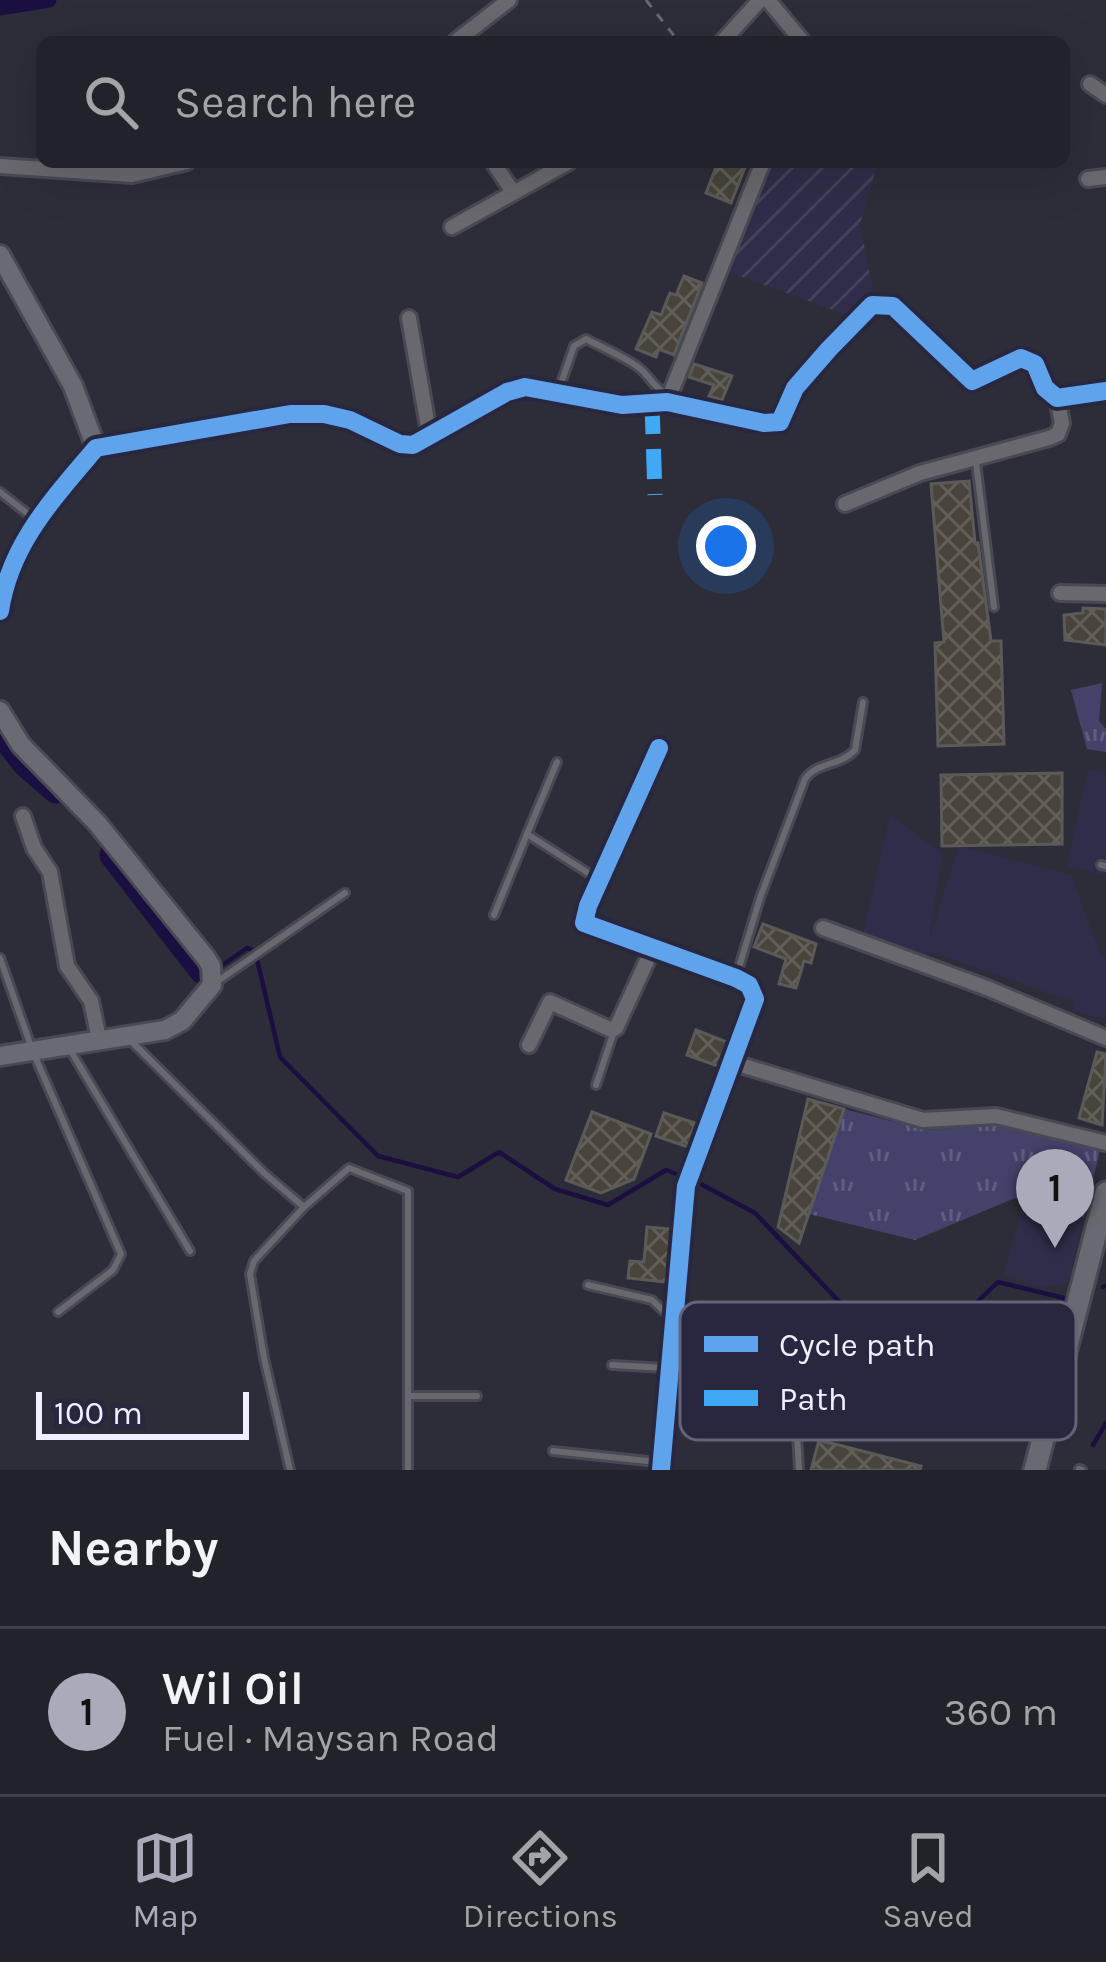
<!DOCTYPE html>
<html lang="en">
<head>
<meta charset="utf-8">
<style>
	:root { --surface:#22222b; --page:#2e2f37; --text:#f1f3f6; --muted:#a2a4a9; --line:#3f3f47; --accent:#aaabba }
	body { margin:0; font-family:Karla,sans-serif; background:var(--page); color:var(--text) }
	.scale { position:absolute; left:36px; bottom:30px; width:213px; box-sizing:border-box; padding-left:12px; border:6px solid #eeefff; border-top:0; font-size:33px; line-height:42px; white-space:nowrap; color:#eeefff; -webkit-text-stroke:9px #28273f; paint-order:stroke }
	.you { position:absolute; left:726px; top:546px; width:42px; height:42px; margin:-30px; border:9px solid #fff; border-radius:50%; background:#1a73e8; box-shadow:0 0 0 18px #1a73e833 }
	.badge { display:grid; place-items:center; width:78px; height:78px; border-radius:50%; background:var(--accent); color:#111; font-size:39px; font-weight:700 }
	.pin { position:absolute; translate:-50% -99px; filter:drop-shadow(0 3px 6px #0008) }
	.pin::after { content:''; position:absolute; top:63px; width:42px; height:36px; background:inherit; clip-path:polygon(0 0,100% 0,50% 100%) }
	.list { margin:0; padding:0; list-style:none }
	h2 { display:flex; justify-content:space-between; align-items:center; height:156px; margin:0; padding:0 48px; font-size:51px }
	h2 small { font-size:39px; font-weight:400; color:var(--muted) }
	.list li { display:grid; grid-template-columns:78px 1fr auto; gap:36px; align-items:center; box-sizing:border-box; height:168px; padding:0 48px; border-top:3px solid var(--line) }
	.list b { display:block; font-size:45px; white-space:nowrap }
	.list p { margin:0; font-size:39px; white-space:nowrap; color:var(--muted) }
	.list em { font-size:39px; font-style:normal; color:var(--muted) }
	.icon { flex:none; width:66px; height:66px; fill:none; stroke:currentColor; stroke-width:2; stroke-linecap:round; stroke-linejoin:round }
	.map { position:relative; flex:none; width:1106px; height:1470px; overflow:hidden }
	.search { position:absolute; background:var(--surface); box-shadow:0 12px 48px #0002; left:36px; right:36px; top:36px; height:132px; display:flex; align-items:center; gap:30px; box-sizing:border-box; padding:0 42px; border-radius:18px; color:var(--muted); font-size:45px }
	.sheet { height:324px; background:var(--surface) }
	nav { display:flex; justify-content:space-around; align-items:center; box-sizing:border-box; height:168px; border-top:3px solid var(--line); background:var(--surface); font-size:33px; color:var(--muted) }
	nav a { display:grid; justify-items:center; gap:6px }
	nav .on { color:var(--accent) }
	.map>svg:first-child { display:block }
	.built { fill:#2f2d49 }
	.industrial { fill:url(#industrial-furrows) }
	.grass { fill:url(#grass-tufts) }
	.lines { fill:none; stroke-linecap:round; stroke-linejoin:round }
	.stream { stroke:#1a0f40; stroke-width:4.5 }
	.canal { stroke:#1a0f40; stroke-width:15 }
	.river { stroke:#1a0f40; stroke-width:27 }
	.building { fill:url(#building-cross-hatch); stroke:#5b5a59; stroke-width:3 }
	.lane-casing { stroke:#494954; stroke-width:12 }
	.street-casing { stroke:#494954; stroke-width:20 }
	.secondary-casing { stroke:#494954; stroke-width:24 }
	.primary-casing { stroke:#494954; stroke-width:27 }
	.path { stroke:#68686e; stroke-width:3; stroke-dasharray:9 9; stroke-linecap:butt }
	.lane { stroke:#68686e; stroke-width:6 }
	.street { stroke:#68686e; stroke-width:14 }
	.secondary { stroke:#6a6a72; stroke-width:18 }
	.primary { stroke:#696971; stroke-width:21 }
	.quiet { stroke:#3fa9f5; stroke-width:15; stroke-dasharray:30 15; stroke-linecap:butt }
	.cycleway-casing { stroke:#28273f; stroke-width:26 }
	.cycleway { stroke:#60a3ed; stroke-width:18 }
	.key { fill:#28273f; stroke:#636379; stroke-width:3 }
	.key-label { font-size:33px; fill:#eeefff }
</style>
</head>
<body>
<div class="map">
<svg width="1106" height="1470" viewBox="0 0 1106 1470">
	<defs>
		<pattern id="industrial-furrows" width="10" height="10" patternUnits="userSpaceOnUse" patternTransform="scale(3)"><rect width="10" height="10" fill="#2f2d49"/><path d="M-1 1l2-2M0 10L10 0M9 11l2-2" fill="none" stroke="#43425b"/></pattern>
		<pattern id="grass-tufts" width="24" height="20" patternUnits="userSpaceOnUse" patternTransform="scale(3)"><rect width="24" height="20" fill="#44426b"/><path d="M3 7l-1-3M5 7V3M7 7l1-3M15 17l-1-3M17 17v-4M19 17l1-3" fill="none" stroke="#5f5e81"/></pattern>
		<pattern id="building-cross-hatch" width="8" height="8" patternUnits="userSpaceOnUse" patternTransform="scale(3)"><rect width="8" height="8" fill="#48443b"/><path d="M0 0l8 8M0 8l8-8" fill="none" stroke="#635f58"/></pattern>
	</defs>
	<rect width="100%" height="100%" fill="#2d2d39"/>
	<g class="built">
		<polygon points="1088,769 1106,773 1106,876 1067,866"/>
		<polygon points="890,815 943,854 929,939 959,846 1071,875 1101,956 1106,957 1106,1019 1073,1011 1075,1002 927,951 925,958 862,938"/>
		<polygon points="1024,1204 1083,1220 1068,1283 1039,1288 1003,1274"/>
	</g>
	<polygon class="industrial" points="766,162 878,162 860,224 873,291 849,316 724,270"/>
	<g class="grass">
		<polygon points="1102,683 1099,721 1106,729 1106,752 1087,749 1071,690"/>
		<polygon points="844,1109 926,1130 1004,1125 1101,1146 1084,1218 1015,1198 915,1240 809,1214"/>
	</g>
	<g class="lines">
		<g class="stream">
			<polyline points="257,959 280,1057 378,1156 458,1177 499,1152 555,1189 608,1205 666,1170 697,1182 755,1213 852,1315 890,1344 932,1361 962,1340 973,1306 998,1282 1064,1298"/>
			<polyline points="221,966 247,948 252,950"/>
			<polyline points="1103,1287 1106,1286"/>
			<polyline points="1093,1445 1106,1423"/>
		</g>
		<polyline class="canal" points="0,8 49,0"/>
		<g class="river">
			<polyline points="0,731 26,764 56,790"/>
			<polyline points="113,855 202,970"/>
		</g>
	</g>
	<g class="building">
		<polygon points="718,162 747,162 731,203 706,193"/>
		<polygon points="684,276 702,283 674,355 659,349 656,357 636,349 652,312 661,315 670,293 676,295"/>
		<polygon points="694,364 732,376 722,400 709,396 714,385 689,377"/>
		<polygon points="969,481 975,543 978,543 991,641 1001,641 1004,744 938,746 935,643 944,642 931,484"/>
		<polygon points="1083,608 1106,609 1106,645 1065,640 1064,615 1083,613"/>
		<polygon points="1062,773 1062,844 942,846 941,775"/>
		<polygon points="763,924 816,944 811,963 804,961 796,988 779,984 786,959 754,947"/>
		<polygon points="696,1030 727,1042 718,1066 687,1055"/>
		<polygon points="1097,1052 1106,1054 1102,1125 1079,1118"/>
		<polygon points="808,1099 844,1109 799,1243 778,1227"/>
		<polygon points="592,1112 651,1134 634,1179 601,1193 566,1180"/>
		<polygon points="664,1113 695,1123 688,1147 656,1136"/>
		<polygon points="647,1227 671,1229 666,1282 628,1278 630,1261 644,1262"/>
		<polygon points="819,1440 921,1466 920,1470 811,1470"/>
	</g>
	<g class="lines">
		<g class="lane-casing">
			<g id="lane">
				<path d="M 559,389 L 574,346 L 586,339 C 603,348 623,356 638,367 C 650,376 653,387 666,394"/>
				<polyline points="976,462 994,607"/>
				<polyline points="0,492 33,518"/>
				<polyline points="527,834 557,762"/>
				<polyline points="1101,865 1106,866"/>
				<polyline points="494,915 527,834 596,878"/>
				<polyline points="0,958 33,1052 121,1254 113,1270 58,1312"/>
				<path d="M 737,974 L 760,898 L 805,779 C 816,762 841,766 855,750 L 863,702"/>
				<polyline points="215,983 345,893"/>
				<polyline points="130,1040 264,1173 304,1207 349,1168 408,1191 408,1470"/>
				<polyline points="69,1048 190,1251"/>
				<polyline points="596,1085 613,1034"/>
				<polyline points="588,1285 652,1300 672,1319"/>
				<polyline points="612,1365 666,1368"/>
				<polyline points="408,1396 477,1396"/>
				<polyline points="553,1451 657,1462"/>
				<polyline points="1079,1469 1082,1470"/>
				<polyline points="290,1470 264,1358 250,1274 254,1261 304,1207"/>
				<polyline points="799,1470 795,1398 804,1316"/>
			</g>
		</g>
		<g class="street-casing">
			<g id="street">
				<polyline points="768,0 803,42"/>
				<polyline points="455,42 509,0"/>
				<polyline points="722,42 760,0"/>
				<polyline points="1090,84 1106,95"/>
				<polyline points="493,162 513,192"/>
				<polyline points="0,166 132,175 187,162"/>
				<polyline points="1088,179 1106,177"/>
				<polyline points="452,227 569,162"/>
				<polyline points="409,318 430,438"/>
				<polyline points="667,402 763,162"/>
				<polyline points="845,504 920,473 1049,438 1058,434 1062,423 1057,398"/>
				<polyline points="1060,593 1106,594"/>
				<polyline points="659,748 588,906 584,923 736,978 749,985 755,999 686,1186 661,1470"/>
				<polyline points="23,816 34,848 50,872 67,966 91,1001 99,1039"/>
				<polyline points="823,928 987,988 1106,1038"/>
				<polyline points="529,1045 550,1002 612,1030 616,1028 652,950"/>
				<polyline points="731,1062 923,1120 996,1116 1106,1143"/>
			</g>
		</g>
		<g class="secondary-casing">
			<g id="secondary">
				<polyline points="0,255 73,386 96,448"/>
				<path d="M 0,611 C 10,544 53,499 96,448 L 290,414 L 324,414 L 350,420 L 400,444 L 413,445 L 507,392 L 525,387 L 622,405 L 667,402 L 764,423 L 780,422 L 795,388 L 829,349 L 872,305 L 893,306 L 972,381 L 1021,358 L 1035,364 L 1045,388 L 1057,398 L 1106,391"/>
				<polyline points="0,711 21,745 97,823 206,958 211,966 212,985 182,1021 165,1030 0,1056"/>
			</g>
		</g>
		<g class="primary-casing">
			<polyline id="primary" points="1035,1470 1106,1193"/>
		</g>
		<polyline class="path" points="646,0 679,42"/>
		<use href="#lane" class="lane"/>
		<use href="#street" class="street"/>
		<use href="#secondary" class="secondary"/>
		<use href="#primary" class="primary"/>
		<polyline class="quiet" points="652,404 655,495"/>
		<g class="cycleway-casing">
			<g id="cycleway">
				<path d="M 0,611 C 10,544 53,499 96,448 L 290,414 L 324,414 L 350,420 L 400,444 L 413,445 L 507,392 L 525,387 L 622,405 L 667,402 L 764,423 L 780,422 L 795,388 L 829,349 L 872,305 L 893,306 L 972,381 L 1021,358 L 1035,364 L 1045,388 L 1057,398 L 1106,391"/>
				<polyline points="659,748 588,906 584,923 736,978 749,985 755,999 686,1186 661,1470"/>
			</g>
		</g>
		<use href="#cycleway" class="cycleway"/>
	</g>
	<rect x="680" y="1302" width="396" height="138" rx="18" class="key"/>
	<rect x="704" y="1336" width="54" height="16" fill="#60a3ed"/>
	<rect x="704" y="1390" width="54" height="16" fill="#3fa9f5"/>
	<g class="key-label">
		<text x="779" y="1356">Cycle path</text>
		<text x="779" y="1410">Path</text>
	</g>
</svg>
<div class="scale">100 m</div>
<div class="you"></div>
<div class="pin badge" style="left:1055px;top:1248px">1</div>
<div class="search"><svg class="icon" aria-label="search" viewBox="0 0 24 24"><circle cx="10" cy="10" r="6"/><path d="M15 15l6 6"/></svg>Search here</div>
</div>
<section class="sheet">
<h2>Nearby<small></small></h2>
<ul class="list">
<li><span class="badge">1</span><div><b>Wil Oil</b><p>Fuel · Maysan Road</p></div><em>360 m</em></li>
</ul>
</section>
<nav>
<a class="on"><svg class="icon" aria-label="map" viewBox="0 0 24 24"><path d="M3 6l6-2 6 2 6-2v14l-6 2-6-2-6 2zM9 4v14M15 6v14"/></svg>Map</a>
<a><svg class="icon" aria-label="directions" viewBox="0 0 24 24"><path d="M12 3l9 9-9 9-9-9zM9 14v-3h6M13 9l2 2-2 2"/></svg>Directions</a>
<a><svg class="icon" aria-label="saved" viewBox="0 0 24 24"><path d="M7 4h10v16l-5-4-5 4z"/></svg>Saved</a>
</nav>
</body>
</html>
